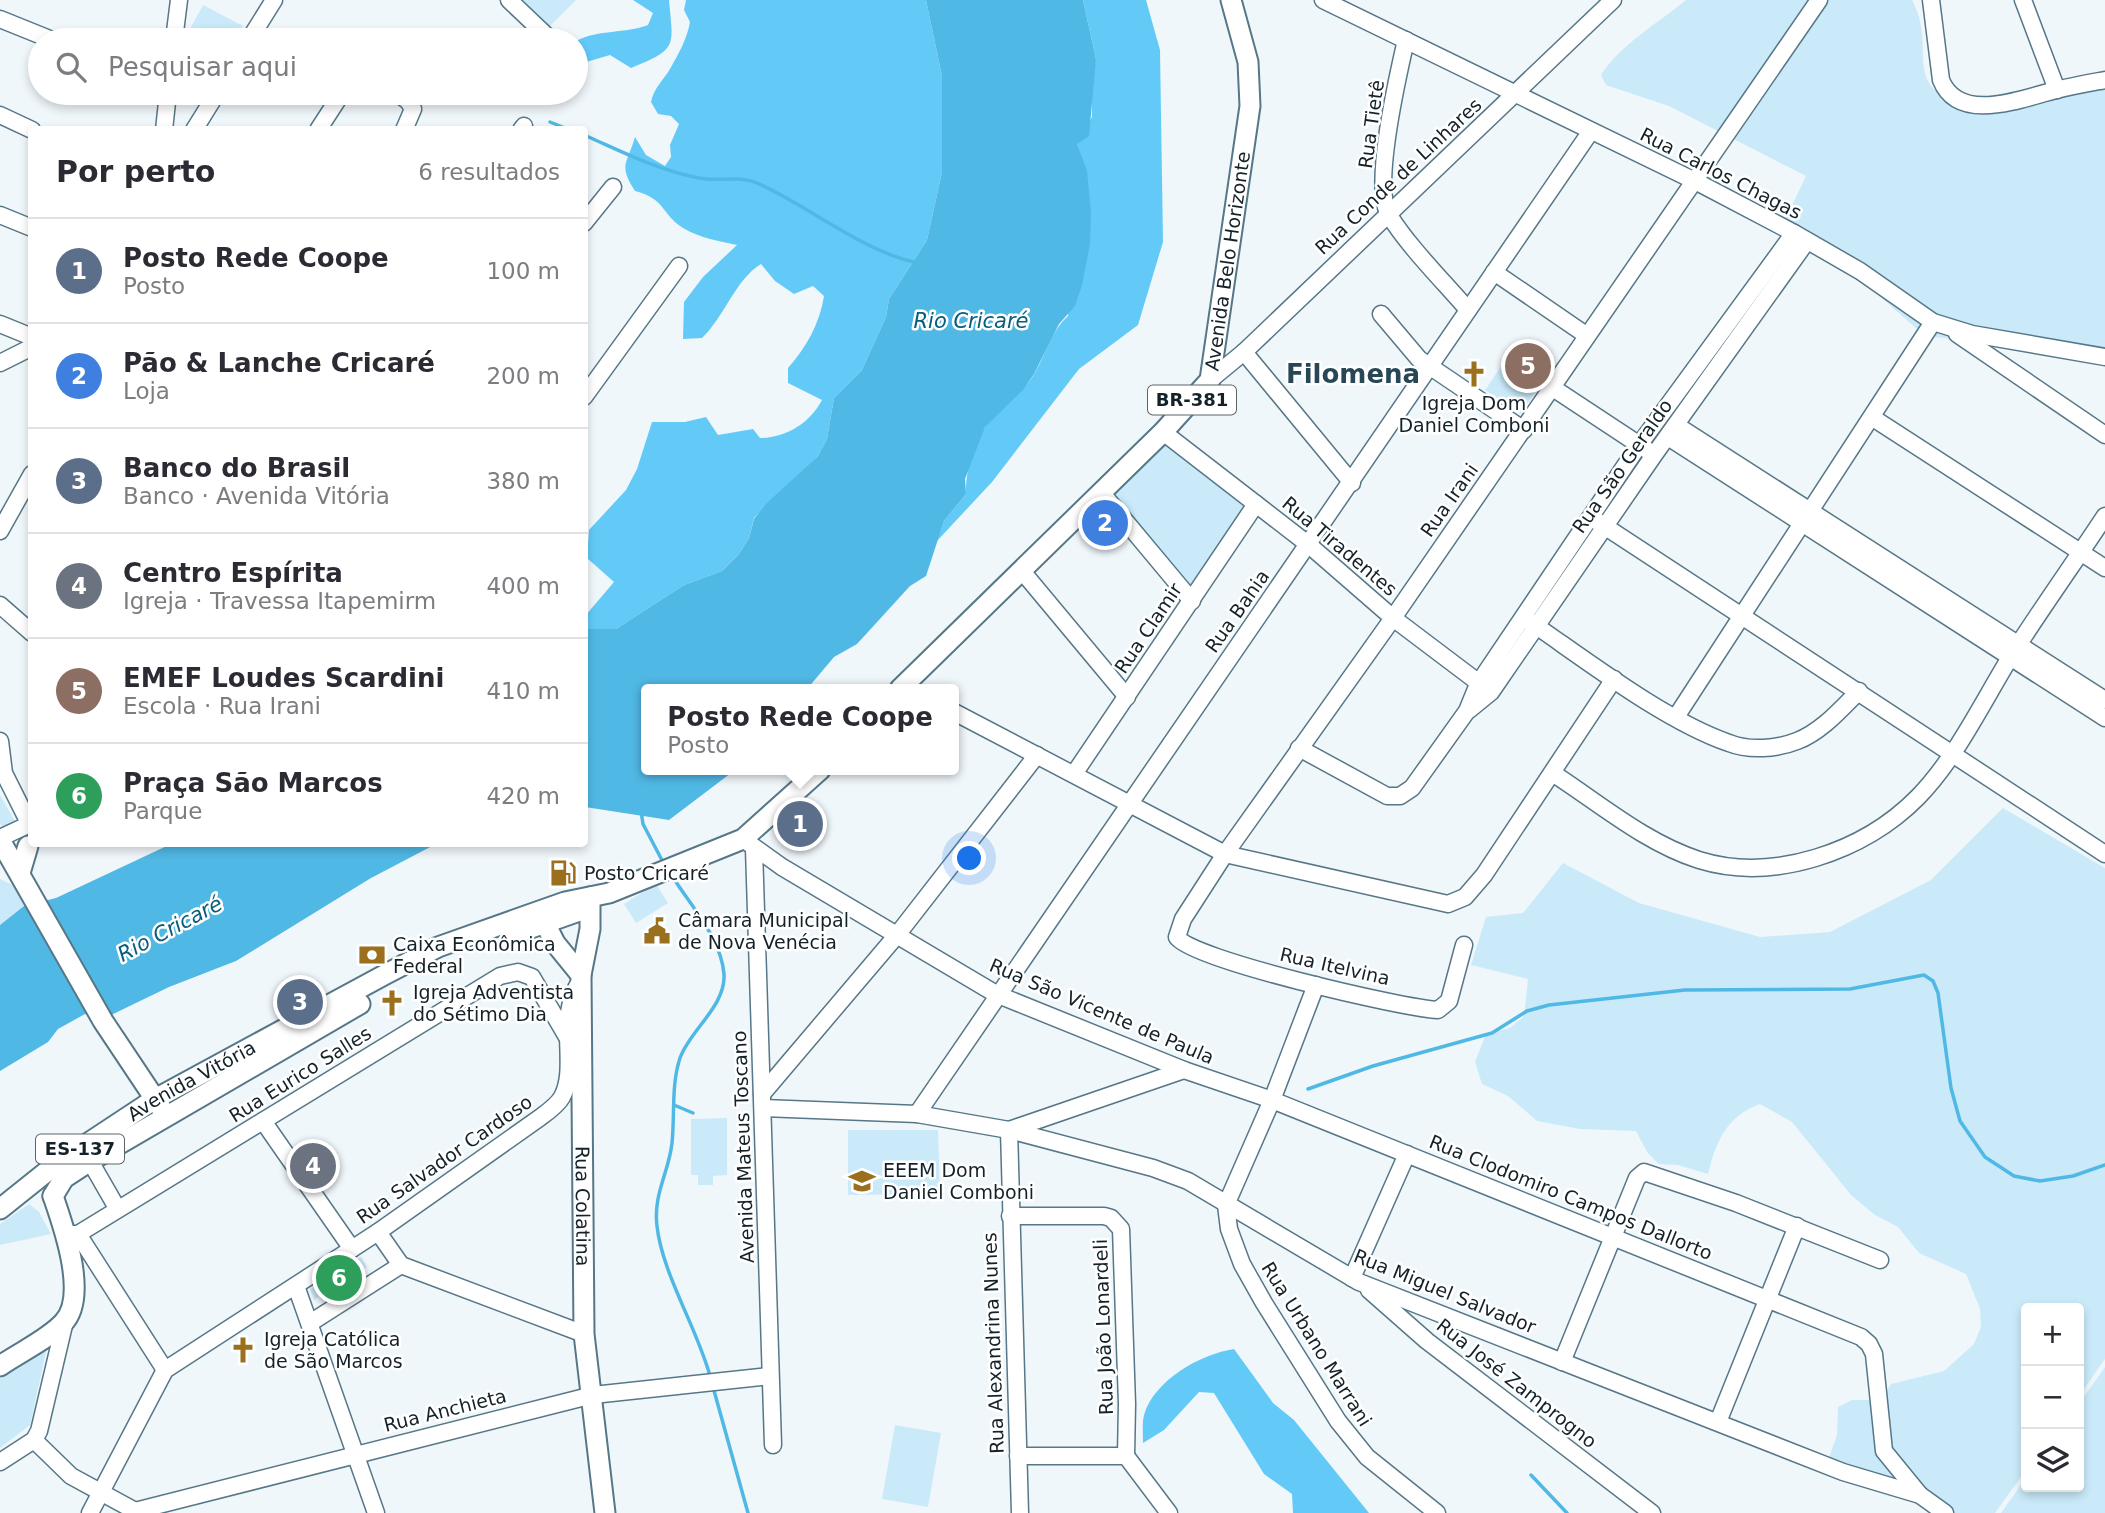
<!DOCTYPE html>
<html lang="pt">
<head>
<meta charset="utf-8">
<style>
	:root { --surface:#fff; --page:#f2f2f3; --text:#2b2b33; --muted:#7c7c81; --line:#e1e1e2; --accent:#9a701e }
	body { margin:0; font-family:"DejaVu Sans",sans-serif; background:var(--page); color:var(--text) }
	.controls { position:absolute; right:21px; bottom:21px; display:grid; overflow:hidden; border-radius:7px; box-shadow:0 4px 10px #0003 }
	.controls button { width:63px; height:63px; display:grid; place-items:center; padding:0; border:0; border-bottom:2px solid var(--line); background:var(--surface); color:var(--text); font:35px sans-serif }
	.you { position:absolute; left:970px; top:859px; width:24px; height:24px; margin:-18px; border:5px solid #fff; border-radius:50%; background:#1a73e8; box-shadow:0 0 0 10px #1a73e833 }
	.badge { display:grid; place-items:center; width:46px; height:46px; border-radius:50%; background:var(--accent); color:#fff; font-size:23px; font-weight:700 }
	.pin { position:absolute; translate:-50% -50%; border:4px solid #fff; box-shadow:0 2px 7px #0006 }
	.popup { position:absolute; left:641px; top:684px; width:318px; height:91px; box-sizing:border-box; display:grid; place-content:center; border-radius:7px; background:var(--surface); filter:drop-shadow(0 2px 5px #0005); font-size:23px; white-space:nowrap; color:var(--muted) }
	.popup b { font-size:26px; color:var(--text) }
	.popup::after { content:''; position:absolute; left:50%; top:100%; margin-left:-14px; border:14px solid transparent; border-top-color:var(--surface) }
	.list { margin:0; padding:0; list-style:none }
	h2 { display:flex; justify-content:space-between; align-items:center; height:91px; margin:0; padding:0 28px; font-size:30px }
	h2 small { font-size:23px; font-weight:400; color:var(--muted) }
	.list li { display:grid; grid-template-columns:46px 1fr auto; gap:21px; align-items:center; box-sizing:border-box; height:105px; padding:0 28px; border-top:2px solid var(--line) }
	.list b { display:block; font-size:26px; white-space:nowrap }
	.list p { margin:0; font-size:23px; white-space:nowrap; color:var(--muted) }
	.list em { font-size:23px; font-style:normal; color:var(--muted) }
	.icon { flex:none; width:38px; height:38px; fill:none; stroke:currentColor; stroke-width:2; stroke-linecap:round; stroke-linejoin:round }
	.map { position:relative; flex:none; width:2105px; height:1513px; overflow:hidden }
	.search { position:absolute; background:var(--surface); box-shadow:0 4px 10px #0003; left:28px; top:28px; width:560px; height:77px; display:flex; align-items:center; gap:18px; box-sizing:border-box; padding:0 24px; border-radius:38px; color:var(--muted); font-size:26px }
	.panel { position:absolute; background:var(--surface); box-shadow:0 4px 10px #0003; left:28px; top:126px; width:560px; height:721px; border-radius:7px }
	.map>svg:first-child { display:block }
	.green { fill:#caeafa }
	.forest { fill:#63caf7 }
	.water { fill:#50b8e4 }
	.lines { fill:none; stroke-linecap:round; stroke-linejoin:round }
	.stream { stroke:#50b8e4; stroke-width:3.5 }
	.minor-casing { stroke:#567787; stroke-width:19 }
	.major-casing { stroke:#567787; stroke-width:23 }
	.minor { stroke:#fff; stroke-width:16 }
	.major { stroke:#fff; stroke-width:19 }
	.labels { text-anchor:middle; stroke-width:5; stroke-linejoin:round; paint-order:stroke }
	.shield { fill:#fff; stroke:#5a6468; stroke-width:2 }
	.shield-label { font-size:18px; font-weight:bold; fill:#142228 }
	.street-label { font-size:19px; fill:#142228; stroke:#fff }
	.poi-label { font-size:19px; fill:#142228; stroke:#fff; text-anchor:start }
	.water-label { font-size:21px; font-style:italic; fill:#085e7c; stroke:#fff }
	.district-label { font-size:26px; font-weight:bold; fill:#274756; stroke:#fff }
</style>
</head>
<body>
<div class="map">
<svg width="2105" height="1513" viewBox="0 0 2105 1513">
	<rect width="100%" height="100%" fill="#f0f7fb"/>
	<g class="green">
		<polygon points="519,0 576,0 548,28"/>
		<path d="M 1686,0 L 1912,0 C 1937,46 1902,81 1957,104 L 2105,80 L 2105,355 L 1925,336 L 1843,264 L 1825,242 L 1784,222 L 1806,176 L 1669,106 L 1606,85 L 1601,75 C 1621,44 1657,24 1686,0 Z"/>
		<polygon points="203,5 243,26 235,40 212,40 190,29"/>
		<polygon points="1504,362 1539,386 1521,414 1485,390"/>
		<polygon points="1170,440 1246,508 1190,590 1106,498"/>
		<polygon points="0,795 16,823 4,830 0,823"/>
		<path d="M 2003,808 L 2105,868 L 2105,1359 L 2079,1396 L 2079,1308 L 2026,1308 L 2026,1470 L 1995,1513 L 1955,1513 L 1921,1488 L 1826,1466 L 1837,1435 L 1838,1407 L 1852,1400 L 1881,1400 L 1891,1384 L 1944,1371 L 1974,1344 L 1981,1327 L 1980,1309 L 1966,1274 L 1919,1253 L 1898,1227 L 1875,1215 L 1851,1195 L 1792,1122 L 1760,1104 C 1727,1116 1716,1141 1708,1174 L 1678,1165 L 1659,1164 L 1647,1152 L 1636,1131 L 1580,1129 L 1537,1121 L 1508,1096 L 1482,1084 L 1475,1062 L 1486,1034 L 1510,1028 L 1524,1016 L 1528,979 L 1471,965 L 1486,917 L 1523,913 L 1563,863 L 1639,903 L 1760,937 L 1830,932 L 1931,880 Z"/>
		<polygon points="0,879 17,887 24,906 0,925"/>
		<polygon points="656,884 668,903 636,923 624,904"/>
		<polygon points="727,1118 727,1175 713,1176 713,1185 698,1185 698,1175 691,1175 691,1119"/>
		<polygon points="848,1130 938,1130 940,1194 848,1195"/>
		<polygon points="29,1204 39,1212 51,1234 0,1245 0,1224"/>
		<polygon points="361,1257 367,1267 314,1300 310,1289"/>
		<polygon points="48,1343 30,1425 0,1448 0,1379 19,1366 21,1359"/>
		<polygon points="2105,1367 2105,1513 2001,1513 2026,1478 2026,1487 2079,1487 2079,1404"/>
		<polygon points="895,1425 941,1433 928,1507 882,1499"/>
	</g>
	<g class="forest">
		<path d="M 633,0 L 669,0 C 673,46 679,49 631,68 L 610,55 L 576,65 L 576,41 C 599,29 625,34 648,25 L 653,13 Z"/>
		<path d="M 686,0 L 926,0 L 942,76 L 942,172 L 927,240 L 889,299 L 886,317 L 862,370 L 834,398 L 827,439 L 818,456 L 754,518 L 749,538 L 739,554 L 722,571 L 684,585 L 616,629 L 585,629 L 585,616 L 614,582 L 587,558 L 589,530 L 626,490 L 637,469 L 652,422 L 685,422 L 706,417 L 718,435 L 753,429 L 760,438 C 786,438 810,423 822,400 L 788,383 L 788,368 C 806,348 820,323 824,296 L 813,286 L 794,294 L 775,281 L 761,264 C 735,280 725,316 702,338 L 683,339 L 684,302 L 703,277 L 737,245 C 718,241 700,238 683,228 C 661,214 666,199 635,191 C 618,164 627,165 635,137 L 646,155 L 665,166 L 671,157 L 670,145 L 679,124 L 671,116 L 658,114 L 651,102 C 654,87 663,81 670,69 C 679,53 687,39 690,22 L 684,10 Z"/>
		<path d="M 1083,0 L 1146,0 L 1160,50 L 1163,242 L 1138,325 L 1079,369 L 992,482 L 937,541 L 944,521 L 966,494 C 965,473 973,445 985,427 C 998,408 1020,396 1033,376 C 1045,357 1051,331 1068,316 L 1080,154 L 1077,144 L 1092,117 L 1092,79 L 1096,59 Z"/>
		<path d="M 1234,1349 L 1273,1403 L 1294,1420 L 1369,1513 L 1293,1513 L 1292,1494 L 1264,1474 L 1214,1393 L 1199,1392 L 1164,1430 L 1143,1443 C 1143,1434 1142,1423 1144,1415 C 1154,1380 1201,1354 1234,1349 Z"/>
	</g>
	<g class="water">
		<polygon points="926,0 1083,0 1096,59 1089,136 1077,144 1087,171 1091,213 1090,244 1082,285 1075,306 1059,324 1034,374 1023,390 985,427 965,479 966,494 944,521 926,576 910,586 857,644 834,657 807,689 646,689 646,770 735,770 669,820 585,807 585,629 616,629 684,585 722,571 739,554 749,538 754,519 767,503 818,456 827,439 834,398 862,370 886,317 889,299 927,240 942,172 942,76"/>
		<polygon points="171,844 436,844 371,878 236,961 169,987 107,1017 85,1014 58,1029 48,1042 0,1071 0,925 24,906 56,898"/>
	</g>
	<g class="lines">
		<g class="stream">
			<polyline points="550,122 570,130"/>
			<path d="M 584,135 C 623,152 657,170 699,178 C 718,182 739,175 757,183 C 807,205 863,251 914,262"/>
			<polyline points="641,811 643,824 664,864"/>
			<path d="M 672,876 C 691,906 721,938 724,974 C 726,1006 690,1030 680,1058 C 671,1085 675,1115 672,1143 C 669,1172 653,1194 657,1226 C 662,1273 697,1328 710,1376"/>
			<polyline points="1308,1089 1373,1066 1492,1033 1527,1011 1549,1005 1685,990 1850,989 1924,975 1933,981 1938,993 1951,1088 1960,1121 1985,1157 2014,1176 2040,1181 2073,1176 2105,1165"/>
			<polyline points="674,1105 693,1113"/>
			<polyline points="713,1387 748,1513"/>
			<polyline points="1531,1475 1567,1513"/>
		</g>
		<g class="minor-casing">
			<g id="minor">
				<polyline points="509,0 551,40"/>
				<polyline points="1323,0 1697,182 1794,233 1860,271 1933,322 1972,334 2105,357"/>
				<path d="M 1931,0 L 1941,80 C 1959,125 2023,98 2056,90 C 2072,86 2089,83 2105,80"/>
				<polyline points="2023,0 2057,90"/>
				<polyline points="0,19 52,40"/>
				<polyline points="174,40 179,0"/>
				<polyline points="249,40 274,0"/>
				<path d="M 1406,40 C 1398,75 1372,186 1389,215 C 1408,246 1444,282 1468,310"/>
				<polyline points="397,93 408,101 413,109 404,130"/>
				<polyline points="0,115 32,130"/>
				<polyline points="164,130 168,93"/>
				<polyline points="194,130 217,93"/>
				<polyline points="318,130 342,93"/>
				<polyline points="521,130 524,126"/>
				<polyline points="0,215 32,228"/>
				<polyline points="584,223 613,187"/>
				<polyline points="1494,272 1586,335"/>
				<polyline points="1381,314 1419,359 1524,430"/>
				<polyline points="0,324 32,337"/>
				<polyline points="1957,334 2105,435"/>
				<polyline points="1244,352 1352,483"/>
				<polyline points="0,363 32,347"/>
				<polyline points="1210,380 1244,352 1613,0"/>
				<polyline points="1553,388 1647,450"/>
				<polyline points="584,397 679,266"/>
				<polyline points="1873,418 2105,568"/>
				<polyline points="1676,425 2105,700"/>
				<polyline points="1163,432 1309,545 1393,618 1487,689"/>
				<polyline points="1668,437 2105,718"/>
				<polyline points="1101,492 1192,601"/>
				<polyline points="1592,518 2105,854"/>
				<polyline points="0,531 32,474"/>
				<polyline points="1022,571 1127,697"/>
				<polyline points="0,605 32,633"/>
				<path d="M 1529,621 C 1586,660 1665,721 1729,743 C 1749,751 1777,749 1797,741 C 1821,732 1841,709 1859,691"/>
				<polyline points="1469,710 1491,692 1654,455 1807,241"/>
				<polyline points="954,712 1225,854 1448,904 1465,897 1484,875 1614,679"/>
				<polyline points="1676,717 1933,322"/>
				<polyline points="0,741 4,773 29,823"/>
				<polyline points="1299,748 1387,796 1400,796 1412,788 1467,711 1478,684 1639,445 1794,233"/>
				<polyline points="1074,774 1256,504"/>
				<path d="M 1554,774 C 1600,804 1646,843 1699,860 C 1773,883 1864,852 1918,797 C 1956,758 1982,703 2011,656 C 2041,609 2074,563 2105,516"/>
				<polyline points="0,838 32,823"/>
				<polyline points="743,839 782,867 996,994 1184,1070 1272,1100 1861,1337 1869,1344 1874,1354 1884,1451 1920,1495"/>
				<polyline points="754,849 773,1445"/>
				<path d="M 1464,945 L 1449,1001 L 1438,1010 C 1406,1009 1186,958 1177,937 L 1183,919 L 1225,854 L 1393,618 L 1819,0"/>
				<polyline points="1316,985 1272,1100 1226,1205 1229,1229 1242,1264 1264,1303 1338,1421 1367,1457 1437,1513"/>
				<polyline points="762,1094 897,935 1037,755"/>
				<polyline points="763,1108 917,1114 1009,1130 1153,1168 1188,1181 1359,1282 1843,1472 1920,1495 1945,1513"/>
				<polyline points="917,1114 1591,131"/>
				<polyline points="263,1121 352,1249"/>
				<polyline points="90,1161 117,1208"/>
				<polyline points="1010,1216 1104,1216 1111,1218 1121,1229 1127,1404 1126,1456"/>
				<polyline points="378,1232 401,1265 584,1334"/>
				<polyline points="67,1234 78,1234 500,976 518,972 532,977 567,1037"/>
				<polyline points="78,1234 165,1370"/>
				<polyline points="1352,1278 1407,1154"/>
				<polyline points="296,1286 376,1513"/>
				<polyline points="1369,1290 1427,1341 1652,1513"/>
				<polyline points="310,1323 401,1265"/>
				<polyline points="1562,1362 1637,1178 1644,1172 1736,1203 1880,1260"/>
				<polyline points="1718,1422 1797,1226"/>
				<polyline points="34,1440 71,1476 139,1513"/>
				<polyline points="1018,1456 1126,1456 1169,1513"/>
				<polyline points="0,1462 34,1440 39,1431 65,1321"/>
				<polyline points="135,1511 593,1395 770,1376"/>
				<path d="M 90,1513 L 165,1370 L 378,1232 L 538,1119 C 546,1113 557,1106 562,1097 C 579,1065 555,1017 581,980"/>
				<polyline points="1020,1513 1009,1130 1184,1070"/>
			</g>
		</g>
		<g class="major-casing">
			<g id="major">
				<path id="s1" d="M 900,689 L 1163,432 L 1210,380 L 1250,106 L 1248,62 L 1231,0"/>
				<polyline points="0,840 103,1021 161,1108"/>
				<polyline points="20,873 28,846"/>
				<path id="s2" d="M 590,897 L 590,929 L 581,975 L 584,1334 L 605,1513"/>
				<polyline points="541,915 555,943 581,975"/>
				<polyline points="514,934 585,909"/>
				<polyline points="53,1196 64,1178 90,1161 360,1004"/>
				<path id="s3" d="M 0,1209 L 55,1165 L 155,1099 L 386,974 L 438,947 L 565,902 L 609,893 L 743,839 L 820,770"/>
				<path d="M 0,1366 C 20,1352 47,1340 63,1323 C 89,1297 63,1225 53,1196"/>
			</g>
		</g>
		<use href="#minor" class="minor"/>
		<use href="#major" class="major"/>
	</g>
	<defs>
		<g id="church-bare" transform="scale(2.1)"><path d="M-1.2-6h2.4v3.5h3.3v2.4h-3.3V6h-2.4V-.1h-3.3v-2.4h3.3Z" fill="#9a701e" stroke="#fff" stroke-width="2.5" paint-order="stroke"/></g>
		<g id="fuel-bare" transform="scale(2.1)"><path d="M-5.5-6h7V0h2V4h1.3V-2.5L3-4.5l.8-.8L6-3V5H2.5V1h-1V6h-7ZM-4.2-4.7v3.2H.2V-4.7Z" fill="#9a701e" stroke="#fff" stroke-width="2.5" paint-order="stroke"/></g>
		<g id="civic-bare" transform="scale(2.1)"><path d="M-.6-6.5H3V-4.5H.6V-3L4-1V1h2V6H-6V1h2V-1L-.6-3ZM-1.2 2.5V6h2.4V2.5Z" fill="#9a701e" stroke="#fff" stroke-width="2.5" paint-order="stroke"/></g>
		<g id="bank-bare" transform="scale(2.1)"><path d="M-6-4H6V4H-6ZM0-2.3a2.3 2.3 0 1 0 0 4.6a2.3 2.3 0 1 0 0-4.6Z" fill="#9a701e" stroke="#fff" stroke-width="2.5" paint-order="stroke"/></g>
		<g id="school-bare" transform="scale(2.1)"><path d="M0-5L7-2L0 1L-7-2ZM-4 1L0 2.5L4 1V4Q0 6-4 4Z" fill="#9a701e" stroke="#fff" stroke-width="2.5" paint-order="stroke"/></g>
	</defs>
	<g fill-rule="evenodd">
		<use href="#church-bare" x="1474" y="374"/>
		<use href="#fuel-bare" x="563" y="873"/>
		<use href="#civic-bare" x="657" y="931"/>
		<use href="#bank-bare" x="372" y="955"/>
		<use href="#church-bare" x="392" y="1003"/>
		<use href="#school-bare" x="862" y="1181"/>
		<use href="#church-bare" x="243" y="1350"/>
	</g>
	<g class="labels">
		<g class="shield">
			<rect x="1148" y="385.5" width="88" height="29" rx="5"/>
			<rect x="36" y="1134.5" width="88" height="29" rx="5"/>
		</g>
		<g class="shield-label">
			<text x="1192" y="406">BR-381</text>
			<text x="80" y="1155">ES-137</text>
		</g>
		<g class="street-label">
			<text transform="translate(1371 124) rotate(-82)" y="7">Rua Tietê</text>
			<text transform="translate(1721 173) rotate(27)" y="7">Rua Carlos Chagas</text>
			<text transform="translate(1398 176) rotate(-43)" y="7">Rua Conde de Linhares</text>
			<text dy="7" stroke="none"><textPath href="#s1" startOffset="558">Avenida Belo Horizonte</textPath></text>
			<text transform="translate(1622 466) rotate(-55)" y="7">Rua São Geraldo</text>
			<text transform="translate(1449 500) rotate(-55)" y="7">Rua Irani</text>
			<text transform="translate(1340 546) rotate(40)" y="7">Rua Tiradentes</text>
			<text transform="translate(1237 611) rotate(-55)" y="7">Rua Bahia</text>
			<text transform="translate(1148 628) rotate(-56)" y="7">Rua Clamir</text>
			<text transform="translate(1335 966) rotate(13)" y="7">Rua Itelvina</text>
			<text transform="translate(1102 1011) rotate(23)" y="7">Rua São Vicente de Paula</text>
			<text transform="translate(300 1074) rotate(-32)" y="7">Rua Eurico Salles</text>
			<text dy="7" stroke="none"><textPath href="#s3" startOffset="231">Avenida Vitória</textPath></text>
			<text transform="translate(743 1147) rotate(-92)" y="7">Avenida Mateus Toscano</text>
			<text transform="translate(444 1159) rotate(-35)" y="7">Rua Salvador Cardoso</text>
			<text transform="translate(1571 1197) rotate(22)" y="7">Rua Clodomiro Campos Dallorto</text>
			<text dy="7" stroke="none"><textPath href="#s2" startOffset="310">Rua Colatina</textPath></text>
			<text transform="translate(1445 1291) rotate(22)" y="7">Rua Miguel Salvador</text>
			<text transform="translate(1103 1327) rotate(-92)" y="7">Rua João Lonardeli</text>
			<text transform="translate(993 1343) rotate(-92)" y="7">Rua Alexandrina Nunes</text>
			<text transform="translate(1317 1344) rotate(58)" y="7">Rua Urbano Marrani</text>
			<text transform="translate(1517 1383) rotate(38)" y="7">Rua José Zamprogno</text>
			<text transform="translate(445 1410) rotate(-14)" y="7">Rua Anchieta</text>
		</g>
		<g class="poi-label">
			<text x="1474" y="410" text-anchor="middle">Igreja Dom<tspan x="1474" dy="22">Daniel Comboni</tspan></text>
			<text x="584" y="880">Posto Cricaré</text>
			<text x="678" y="927">Câmara Municipal<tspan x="678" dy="22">de Nova Venécia</tspan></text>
			<text x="393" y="951">Caixa Econômica<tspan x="393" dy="22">Federal</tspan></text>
			<text x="413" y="999">Igreja Adventista<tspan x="413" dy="22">do Sétimo Dia</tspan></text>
			<text x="883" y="1177">EEEM Dom<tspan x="883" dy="22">Daniel Comboni</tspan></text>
			<text x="264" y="1346">Igreja Católica<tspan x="264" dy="22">de São Marcos</tspan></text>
		</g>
		<g class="water-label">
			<text x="971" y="328">Rio Cricaré</text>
			<text transform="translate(170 929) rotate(-28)" y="7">Rio Cricaré</text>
		</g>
		<g class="district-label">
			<text x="1353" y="383">Filomena</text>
		</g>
	</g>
</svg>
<div class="controls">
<button>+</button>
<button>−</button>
<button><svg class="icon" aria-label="layers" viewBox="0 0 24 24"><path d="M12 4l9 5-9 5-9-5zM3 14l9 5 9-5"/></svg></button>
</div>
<div class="you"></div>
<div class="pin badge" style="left:800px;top:824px;background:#5c6f8a">1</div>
<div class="popup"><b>Posto Rede Coope</b>Posto</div>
<div class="pin badge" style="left:1105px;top:523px;background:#3f7fe0">2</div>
<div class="pin badge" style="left:300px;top:1002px;background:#5c6f8a">3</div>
<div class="pin badge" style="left:313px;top:1166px;background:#6b7280">4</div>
<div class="pin badge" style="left:1528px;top:366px;background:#8d6e63">5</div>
<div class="pin badge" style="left:339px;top:1278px;background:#2e9e5b">6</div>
<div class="search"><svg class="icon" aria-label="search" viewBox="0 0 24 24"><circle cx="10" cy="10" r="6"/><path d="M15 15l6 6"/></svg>Pesquisar aqui</div>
<section class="panel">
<h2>Por perto<small>6 resultados</small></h2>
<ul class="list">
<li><span class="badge" style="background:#5c6f8a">1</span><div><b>Posto Rede Coope</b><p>Posto</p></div><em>100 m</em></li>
<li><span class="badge" style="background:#3f7fe0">2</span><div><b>Pão &amp; Lanche Cricaré</b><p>Loja</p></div><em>200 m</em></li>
<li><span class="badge" style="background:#5c6f8a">3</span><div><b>Banco do Brasil</b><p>Banco · Avenida Vitória</p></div><em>380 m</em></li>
<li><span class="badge" style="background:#6b7280">4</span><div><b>Centro Espírita</b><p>Igreja · Travessa Itapemirm</p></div><em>400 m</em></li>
<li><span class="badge" style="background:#8d6e63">5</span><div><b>EMEF Loudes Scardini</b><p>Escola · Rua Irani</p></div><em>410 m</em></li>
<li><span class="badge" style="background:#2e9e5b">6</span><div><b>Praça São Marcos</b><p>Parque</p></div><em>420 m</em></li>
</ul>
</section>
</div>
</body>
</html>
